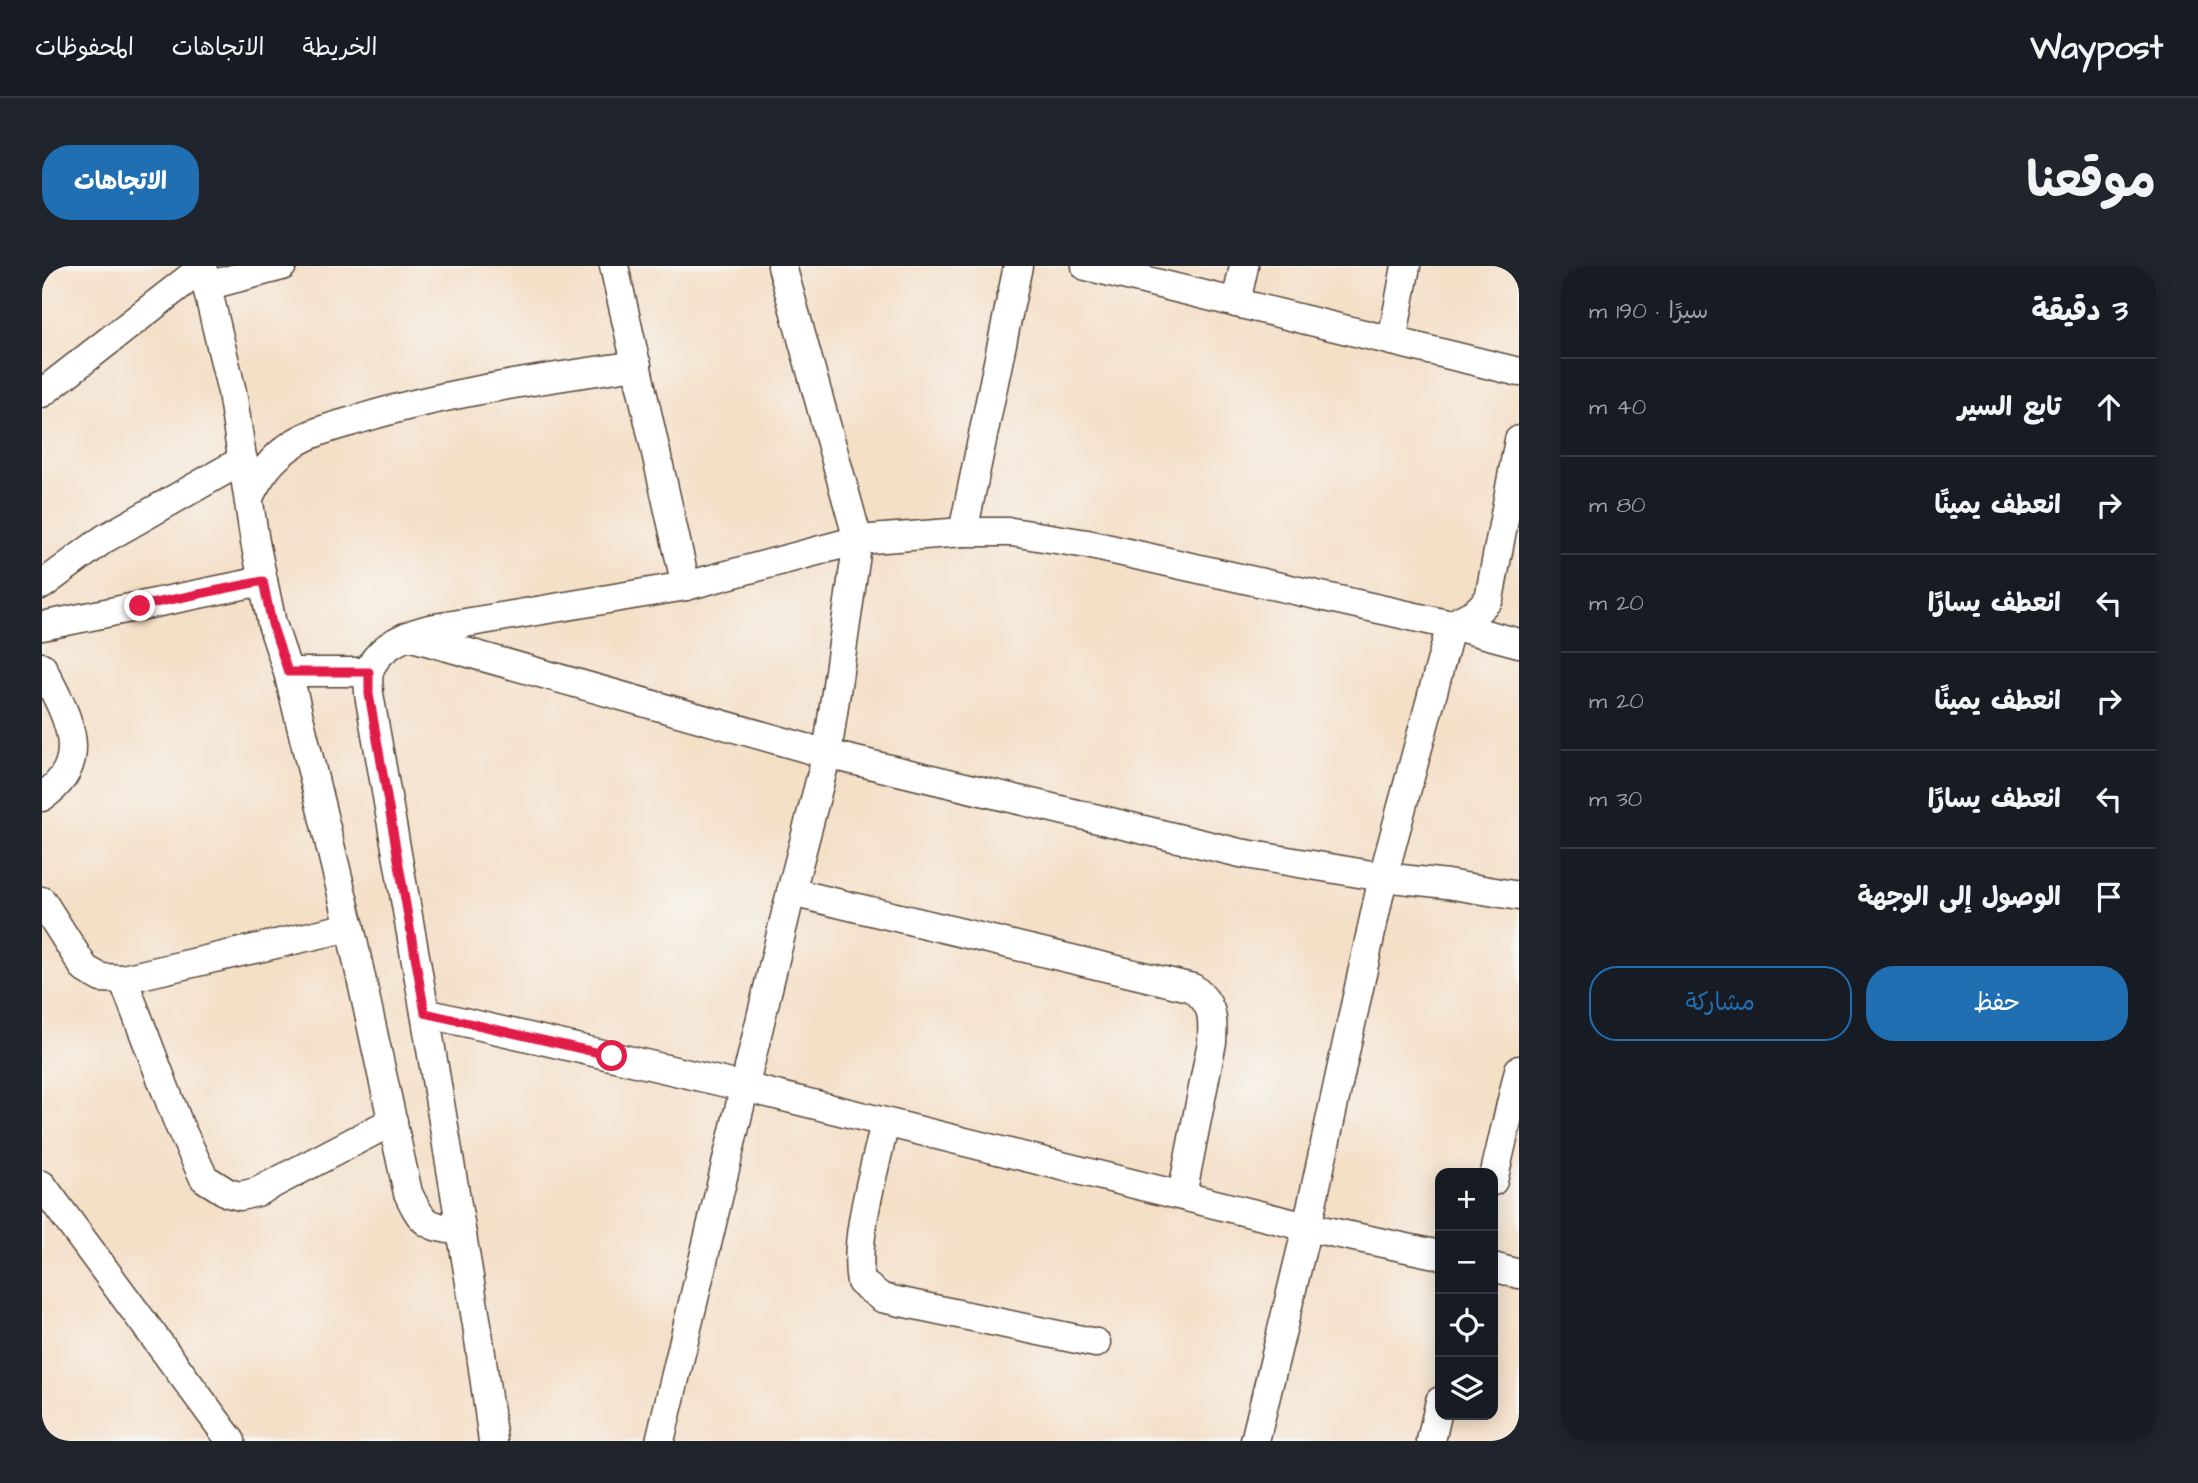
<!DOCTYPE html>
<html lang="ar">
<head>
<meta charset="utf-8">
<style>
	:root { --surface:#171b24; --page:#20242c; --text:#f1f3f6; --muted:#9ea1a6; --line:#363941; --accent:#1f6fb2 }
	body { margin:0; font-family:"Architects Daughter","Playpen Sans Arabic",sans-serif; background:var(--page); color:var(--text); direction:rtl }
	.controls { position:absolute; right:21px; bottom:21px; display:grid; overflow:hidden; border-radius:14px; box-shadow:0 4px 18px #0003 }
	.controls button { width:63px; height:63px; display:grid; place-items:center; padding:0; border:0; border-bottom:2px solid var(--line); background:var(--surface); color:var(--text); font:35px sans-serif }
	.stop { position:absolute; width:21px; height:21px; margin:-16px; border:5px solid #e11d48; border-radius:50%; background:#fff }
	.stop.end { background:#e11d48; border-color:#fff; box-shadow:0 2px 7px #0008 }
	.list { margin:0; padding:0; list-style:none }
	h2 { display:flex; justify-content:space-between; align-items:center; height:91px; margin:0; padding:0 28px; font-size:30px }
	h2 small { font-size:23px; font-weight:400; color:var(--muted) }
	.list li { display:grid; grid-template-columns:46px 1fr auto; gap:21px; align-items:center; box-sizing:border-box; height:98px; padding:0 28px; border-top:2px solid var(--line) }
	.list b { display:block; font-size:26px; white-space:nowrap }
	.list em { font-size:23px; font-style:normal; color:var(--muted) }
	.actions { display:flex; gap:14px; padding:21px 28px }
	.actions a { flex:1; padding:16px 0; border:2px solid var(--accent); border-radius:28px; text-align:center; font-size:24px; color:var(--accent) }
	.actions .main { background:var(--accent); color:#fff }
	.icon { flex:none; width:38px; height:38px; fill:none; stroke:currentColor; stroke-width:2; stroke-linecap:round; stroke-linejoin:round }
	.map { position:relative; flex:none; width:1477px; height:1175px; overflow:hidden; direction:ltr; border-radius:28px }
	header { display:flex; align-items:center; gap:42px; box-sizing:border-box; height:98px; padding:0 35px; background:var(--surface); border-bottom:2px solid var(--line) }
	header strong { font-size:33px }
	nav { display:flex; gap:38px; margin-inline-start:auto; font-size:24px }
	.intro { display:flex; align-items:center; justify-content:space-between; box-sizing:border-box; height:168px; padding:0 42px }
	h1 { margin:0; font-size:49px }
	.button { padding:18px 32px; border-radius:28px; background:var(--accent); color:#fff; font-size:24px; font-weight:700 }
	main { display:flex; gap:42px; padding:0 42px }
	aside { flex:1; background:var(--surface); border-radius:28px; box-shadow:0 4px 18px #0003 }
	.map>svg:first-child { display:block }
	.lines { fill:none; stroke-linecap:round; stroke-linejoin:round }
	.minor-casing { stroke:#574537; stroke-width:31 }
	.minor { stroke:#fff; stroke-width:28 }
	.route { stroke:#e11d48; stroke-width:9 }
</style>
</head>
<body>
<header>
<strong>Waypost</strong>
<nav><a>الخريطة</a><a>الاتجاهات</a><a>المحفوظات</a></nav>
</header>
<div class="intro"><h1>موقعنا</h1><a class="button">الاتجاهات</a></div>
<main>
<aside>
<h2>3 دقيقة<small>سيرًا · 190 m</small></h2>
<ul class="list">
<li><svg class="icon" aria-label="ahead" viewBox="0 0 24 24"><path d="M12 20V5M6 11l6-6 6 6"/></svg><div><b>تابع السير</b></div><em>40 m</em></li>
<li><svg class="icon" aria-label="right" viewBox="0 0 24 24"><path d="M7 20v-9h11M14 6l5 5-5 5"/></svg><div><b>انعطف يمينًا</b></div><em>80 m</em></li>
<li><svg class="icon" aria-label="left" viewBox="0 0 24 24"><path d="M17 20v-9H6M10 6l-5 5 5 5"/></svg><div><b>انعطف يسارًا</b></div><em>20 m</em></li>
<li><svg class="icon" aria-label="right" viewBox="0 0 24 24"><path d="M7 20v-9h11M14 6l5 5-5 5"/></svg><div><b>انعطف يمينًا</b></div><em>20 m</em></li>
<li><svg class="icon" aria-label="left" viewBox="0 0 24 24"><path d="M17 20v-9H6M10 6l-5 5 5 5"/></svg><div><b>انعطف يسارًا</b></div><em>30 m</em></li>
<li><svg class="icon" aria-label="arrive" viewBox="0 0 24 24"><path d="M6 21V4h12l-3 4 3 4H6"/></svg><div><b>الوصول إلى الوجهة</b></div></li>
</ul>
<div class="actions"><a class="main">حفظ</a><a>مشاركة</a></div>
</aside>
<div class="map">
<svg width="1477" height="1175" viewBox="0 0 1477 1175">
	<rect width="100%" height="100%" fill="#f6f6f2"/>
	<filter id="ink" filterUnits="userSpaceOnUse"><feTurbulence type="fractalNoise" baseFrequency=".0143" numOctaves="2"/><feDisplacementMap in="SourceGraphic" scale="14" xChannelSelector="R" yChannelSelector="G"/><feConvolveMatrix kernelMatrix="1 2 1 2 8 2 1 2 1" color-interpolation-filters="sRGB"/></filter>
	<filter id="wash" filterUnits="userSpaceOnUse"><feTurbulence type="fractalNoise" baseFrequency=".00686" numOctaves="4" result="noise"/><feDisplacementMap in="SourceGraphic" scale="28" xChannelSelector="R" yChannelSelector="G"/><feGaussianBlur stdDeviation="1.57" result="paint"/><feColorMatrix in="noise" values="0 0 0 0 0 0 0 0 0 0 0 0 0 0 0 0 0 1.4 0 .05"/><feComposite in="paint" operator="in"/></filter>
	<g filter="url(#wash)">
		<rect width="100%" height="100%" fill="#f4dfc7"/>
	</g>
	<g filter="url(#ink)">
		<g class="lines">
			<g class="minor-casing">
				<g id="minor">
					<polyline points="160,0 190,126 213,276 230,358 246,406 327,406"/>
					<polyline points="572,0 644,320"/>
					<polyline points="1044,0 1477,106"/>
					<polyline points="164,20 240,0"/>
					<polyline points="1194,37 1202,0"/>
					<polyline points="1350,75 1364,0"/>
					<polyline points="0,127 160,2"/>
					<path d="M 207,231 C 218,209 230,192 251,178 C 271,165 298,159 321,152 C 410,125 502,113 595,99"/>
					<polyline points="921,266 976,0"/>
					<polyline points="0,319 62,273 201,194"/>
					<polyline points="0,360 221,315"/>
					<polyline points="367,370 785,488 1198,587 1341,611 1405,618 1477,630"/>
					<path d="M 0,401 C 23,447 54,494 0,531"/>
					<path d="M 246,406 L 308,661 L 366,927 C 381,959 385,960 419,965"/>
					<path d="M 749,626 L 1151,722 C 1172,739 1171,751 1170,776 L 1140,929"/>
					<polyline points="0,635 43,703 59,712 81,713 308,661"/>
					<polyline points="81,713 137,859 162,912 186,927 198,930 215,926 351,855"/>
					<polyline points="383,747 702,821 1265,961 1398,989"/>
					<path d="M 843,857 C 833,902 811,973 819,1016 L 840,1032 L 1054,1077"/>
					<polyline points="1451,915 1477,804"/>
					<polyline points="0,919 189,1175"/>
					<polyline points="1451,1001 1477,1008"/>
					<path d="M 451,1175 L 435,1059 L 383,747 L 327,428 C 327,421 325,411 327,405 C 336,380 364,369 387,363 L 644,320 L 816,274 L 921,266 L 970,266 L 1045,278 L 1409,359 L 1477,377"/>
					<polyline points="618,1175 749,626 785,488 816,274 740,0"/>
					<polyline points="1213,1175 1265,961 1341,611 1409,359 1434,346 1447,333 1477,174"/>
					<polyline points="1389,1175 1398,1135"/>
				</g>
			</g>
			<use href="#minor" class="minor"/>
		</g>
	</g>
	<g class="lines" filter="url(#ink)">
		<polyline class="route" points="98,340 221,315 230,358 246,406 327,406 327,428 383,747 570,790"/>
	</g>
</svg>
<div class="controls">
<button>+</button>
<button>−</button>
<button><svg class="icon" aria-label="locate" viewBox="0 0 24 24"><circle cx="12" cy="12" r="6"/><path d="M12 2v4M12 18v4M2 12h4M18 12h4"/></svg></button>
<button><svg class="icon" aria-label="layers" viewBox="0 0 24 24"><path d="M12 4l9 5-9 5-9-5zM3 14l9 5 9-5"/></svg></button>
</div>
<div class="stop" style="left:570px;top:790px"></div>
<div class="stop end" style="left:98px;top:340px"></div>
</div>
</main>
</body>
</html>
